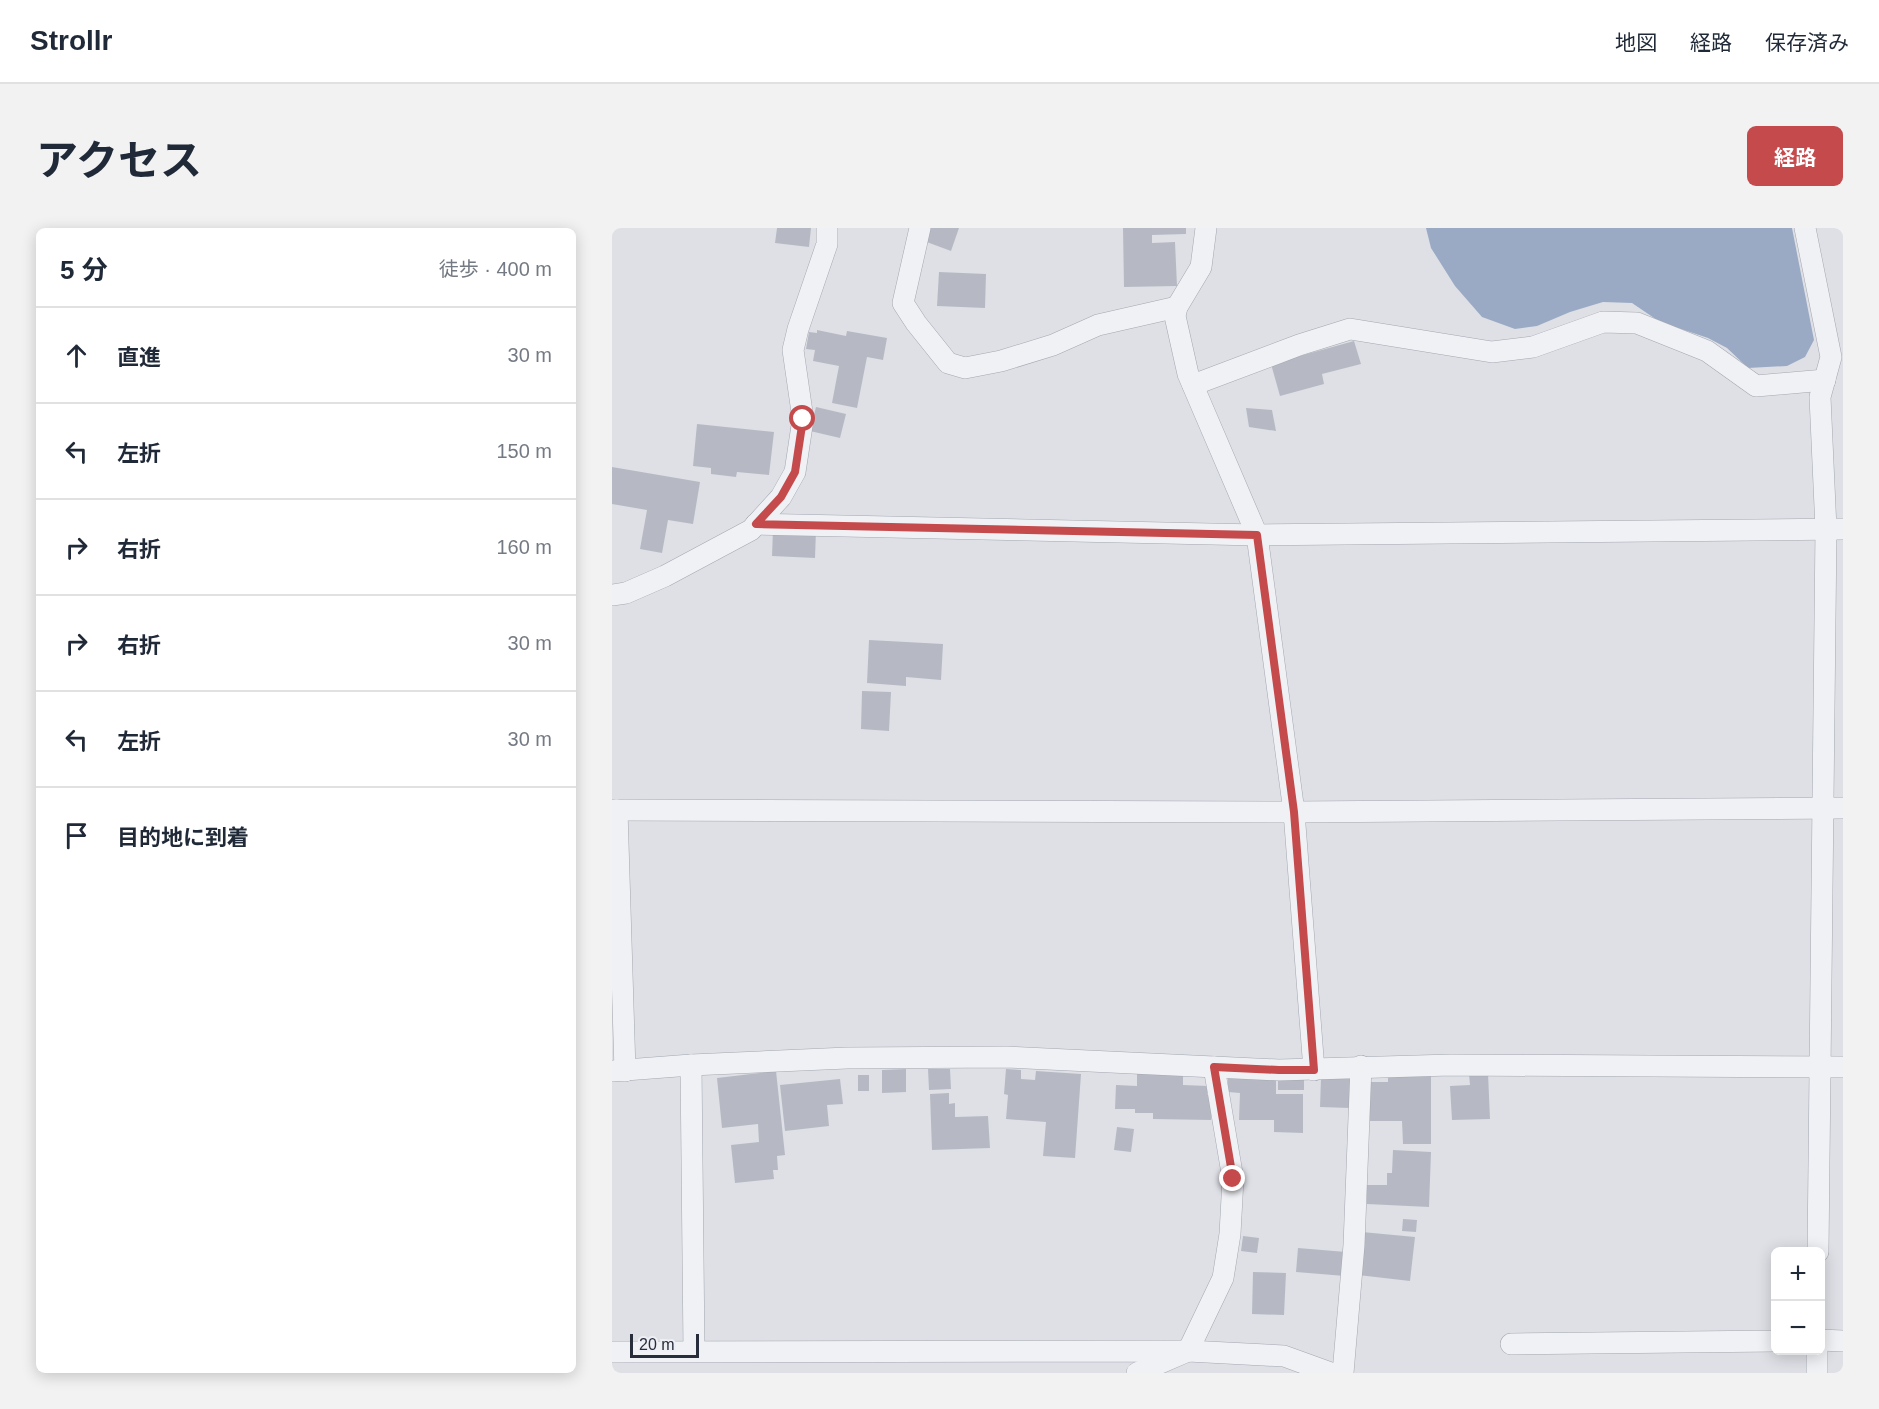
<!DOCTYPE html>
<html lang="ja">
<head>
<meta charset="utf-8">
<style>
	:root { --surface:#fff; --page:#f2f2f3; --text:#1f2937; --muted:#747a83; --line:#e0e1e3; --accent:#c44a4c }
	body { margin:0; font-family:Helvetica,"Noto Sans JP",sans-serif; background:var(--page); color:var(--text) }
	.controls { position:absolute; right:18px; bottom:18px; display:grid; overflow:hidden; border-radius:9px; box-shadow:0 3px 15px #0003 }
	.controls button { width:54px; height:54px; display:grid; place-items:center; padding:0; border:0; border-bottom:2px solid var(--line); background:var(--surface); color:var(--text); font:30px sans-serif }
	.scale { position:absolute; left:18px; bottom:15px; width:69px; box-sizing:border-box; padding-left:6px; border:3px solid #282d3c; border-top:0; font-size:16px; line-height:21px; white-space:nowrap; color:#282d3c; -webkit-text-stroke:4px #edeff4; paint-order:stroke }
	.stop { position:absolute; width:18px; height:18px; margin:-14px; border:4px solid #c44a4c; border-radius:50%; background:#fff }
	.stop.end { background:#c44a4c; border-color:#fff; box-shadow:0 2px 6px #0008 }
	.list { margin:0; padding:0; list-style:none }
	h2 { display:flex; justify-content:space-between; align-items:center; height:78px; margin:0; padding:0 24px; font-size:26px }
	h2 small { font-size:20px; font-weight:400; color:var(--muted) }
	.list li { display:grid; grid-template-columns:39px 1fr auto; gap:18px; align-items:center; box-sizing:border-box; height:96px; padding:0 24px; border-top:2px solid var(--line) }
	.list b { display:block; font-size:22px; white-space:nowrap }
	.list em { font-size:20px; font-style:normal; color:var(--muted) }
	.icon { flex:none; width:33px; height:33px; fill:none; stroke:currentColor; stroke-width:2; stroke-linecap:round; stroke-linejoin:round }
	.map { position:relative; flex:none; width:1231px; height:1145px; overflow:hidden; border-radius:9px }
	header { display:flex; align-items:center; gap:36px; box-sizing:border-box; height:84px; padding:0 30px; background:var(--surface); border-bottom:2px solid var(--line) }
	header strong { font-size:28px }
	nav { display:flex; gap:33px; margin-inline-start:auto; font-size:21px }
	.intro { display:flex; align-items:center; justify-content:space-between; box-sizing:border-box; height:144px; padding:0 36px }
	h1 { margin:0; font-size:42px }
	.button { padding:15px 27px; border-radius:9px; background:var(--accent); color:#fff; font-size:21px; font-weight:700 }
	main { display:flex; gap:36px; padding:0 36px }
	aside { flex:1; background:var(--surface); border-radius:9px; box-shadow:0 3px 15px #0003 }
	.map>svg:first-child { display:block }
	.water { fill:#9baac4 }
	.building { fill:#b6b9c3 }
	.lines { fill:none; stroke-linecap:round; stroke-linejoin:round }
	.street-casing { stroke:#a4a7b0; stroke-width:22 }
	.street { stroke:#f0f1f5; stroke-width:21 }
	.route { stroke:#c44a4c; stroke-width:8 }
</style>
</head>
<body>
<header>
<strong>Strollr</strong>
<nav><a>地図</a><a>経路</a><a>保存済み</a></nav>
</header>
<div class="intro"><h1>アクセス</h1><a class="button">経路</a></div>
<main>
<aside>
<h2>5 分<small>徒歩 · 400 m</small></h2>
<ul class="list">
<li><svg class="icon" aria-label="ahead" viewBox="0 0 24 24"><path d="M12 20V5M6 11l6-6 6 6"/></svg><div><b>直進</b></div><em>30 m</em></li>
<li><svg class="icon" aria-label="left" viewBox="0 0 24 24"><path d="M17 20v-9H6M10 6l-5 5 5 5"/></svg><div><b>左折</b></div><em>150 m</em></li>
<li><svg class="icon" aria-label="right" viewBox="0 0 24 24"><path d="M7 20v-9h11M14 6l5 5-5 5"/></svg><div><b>右折</b></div><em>160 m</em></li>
<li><svg class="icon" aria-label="right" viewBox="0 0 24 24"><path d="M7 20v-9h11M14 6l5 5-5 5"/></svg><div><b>右折</b></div><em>30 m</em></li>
<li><svg class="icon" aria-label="left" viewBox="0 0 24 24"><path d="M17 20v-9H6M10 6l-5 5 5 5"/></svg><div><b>左折</b></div><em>30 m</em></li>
<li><svg class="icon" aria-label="arrive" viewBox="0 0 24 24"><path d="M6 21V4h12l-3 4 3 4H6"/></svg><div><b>目的地に到着</b></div></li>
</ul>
</aside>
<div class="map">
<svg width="1231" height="1145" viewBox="0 0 1231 1145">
	<rect width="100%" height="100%" fill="#dee0e6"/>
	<polygon class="water" points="814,0 1180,0 1202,112 1193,129 1175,138 1136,140 1115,120 1096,110 1048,94 1020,75 991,74 958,84 925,98 903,101 870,89 843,58 819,20"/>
	<g class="building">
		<polygon points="165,0 199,0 197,19 163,15"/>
		<polygon points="316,0 347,0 339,23 312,13"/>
		<polygon points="511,0 574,0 574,6 540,7 540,15 563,14 565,58 512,59"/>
		<polygon points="327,44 374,46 373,80 325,78"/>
		<polygon points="205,102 234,108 235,103 275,110 271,132 255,129 245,180 220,175 227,138 201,133 203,122 194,121 197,104 205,105"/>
		<polygon points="742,113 749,136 710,146 712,156 668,168 659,136"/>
		<polygon points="204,179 234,186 228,210 198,203"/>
		<polygon points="634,180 660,182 664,203 637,199"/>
		<polygon points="85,196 162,204 157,247 125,244 124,249 99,246 99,240 81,238"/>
		<polygon points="0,239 88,254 81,296 56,292 50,325 28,321 35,282 0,276"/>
		<polygon points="161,301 204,302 203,330 160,328"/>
		<polygon points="257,412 331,416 329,452 294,449 294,458 255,455"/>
		<polygon points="250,463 279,464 277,503 249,501"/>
		<polygon points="294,841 294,864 270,865 270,842"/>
		<polygon points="316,841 338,841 339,861 317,862"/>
		<polygon points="394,841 409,842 409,851 423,852 424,843 469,846 463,930 431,928 434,894 394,891 396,867 392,866"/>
		<polygon points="164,843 173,927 165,928 166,942 161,942 162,951 123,955 119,917 147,914 146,896 110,900 105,850"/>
		<polygon points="525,845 571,846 571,857 596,858 595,867 600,866 599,892 541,891 541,885 523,885 523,881 503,881 504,857 525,858"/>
		<rect x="666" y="845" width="26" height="17"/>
		<polygon points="876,845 878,891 840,892 838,858 858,857 857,846"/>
		<polygon points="776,846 819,846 819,916 791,916 790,893 758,893 758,854 776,854"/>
		<rect x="246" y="847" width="11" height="16"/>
		<polygon points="616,849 664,850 664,866 691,866 691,905 662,904 662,892 627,892 628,865 616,864"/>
		<polygon points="709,850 739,851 738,880 708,879"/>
		<polygon points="228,851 231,876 215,877 217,898 173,903 168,857"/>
		<polygon points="337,865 337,876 343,875 343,889 376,888 378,920 320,922 318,866"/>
		<polygon points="505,899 522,901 519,924 502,922"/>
		<polygon points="781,922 819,924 817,979 755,976 755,957 775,957 775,945 780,945"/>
		<polygon points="791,991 805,992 804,1004 790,1003"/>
		<polygon points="750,1004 803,1009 798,1053 746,1047"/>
		<polygon points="631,1008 647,1010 645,1025 629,1023"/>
		<polygon points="686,1020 734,1024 733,1048 684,1044"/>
		<polygon points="641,1044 674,1045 672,1087 640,1086"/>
	</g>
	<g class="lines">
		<g class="street-casing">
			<g id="street">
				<polyline points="308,0 291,75 304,95 336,135 353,140 389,133 441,117 486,97 565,79"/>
				<polyline points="594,0 589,39 565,79 563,88 576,146 645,307 682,584 702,842"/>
				<polyline points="1193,0 1219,129 1208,169 1214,301 1206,1024"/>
				<polyline points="581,157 687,117 738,101 880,124 921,119 991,94 1025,95 1095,123 1144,158 1213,152"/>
				<polyline points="144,296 645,307 1231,301"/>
				<polyline points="0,367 14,365 53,348 139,302 169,269 183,244 191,191 181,122 186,101 215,16 215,0"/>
				<polyline points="0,582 682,584 1231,580"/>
				<polyline points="5,582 13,843"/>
				<polyline points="79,837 82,1123"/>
				<polyline points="0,843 79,837 235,830 394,829 667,842 839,837 1231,839"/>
				<polyline points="1208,1112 1231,1113"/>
				<polyline points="899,1116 1164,1113"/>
				<polyline points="0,1124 576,1123 672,1128 719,1145"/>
				<polyline points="525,1145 576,1123 611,1050 618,1006 621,951 602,839"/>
				<polyline points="731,1145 742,1017 749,838"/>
				<polyline points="1205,1145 1205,1122"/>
			</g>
		</g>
		<use href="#street" class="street"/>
	</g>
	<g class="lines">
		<polyline class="route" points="191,191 183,244 169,269 144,296 645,307 682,584 702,842 667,842 602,839 621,951"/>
	</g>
</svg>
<div class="controls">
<button>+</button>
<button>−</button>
</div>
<div class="scale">20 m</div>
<div class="stop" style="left:191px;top:191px"></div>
<div class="stop end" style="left:621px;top:951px"></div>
</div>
</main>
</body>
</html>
